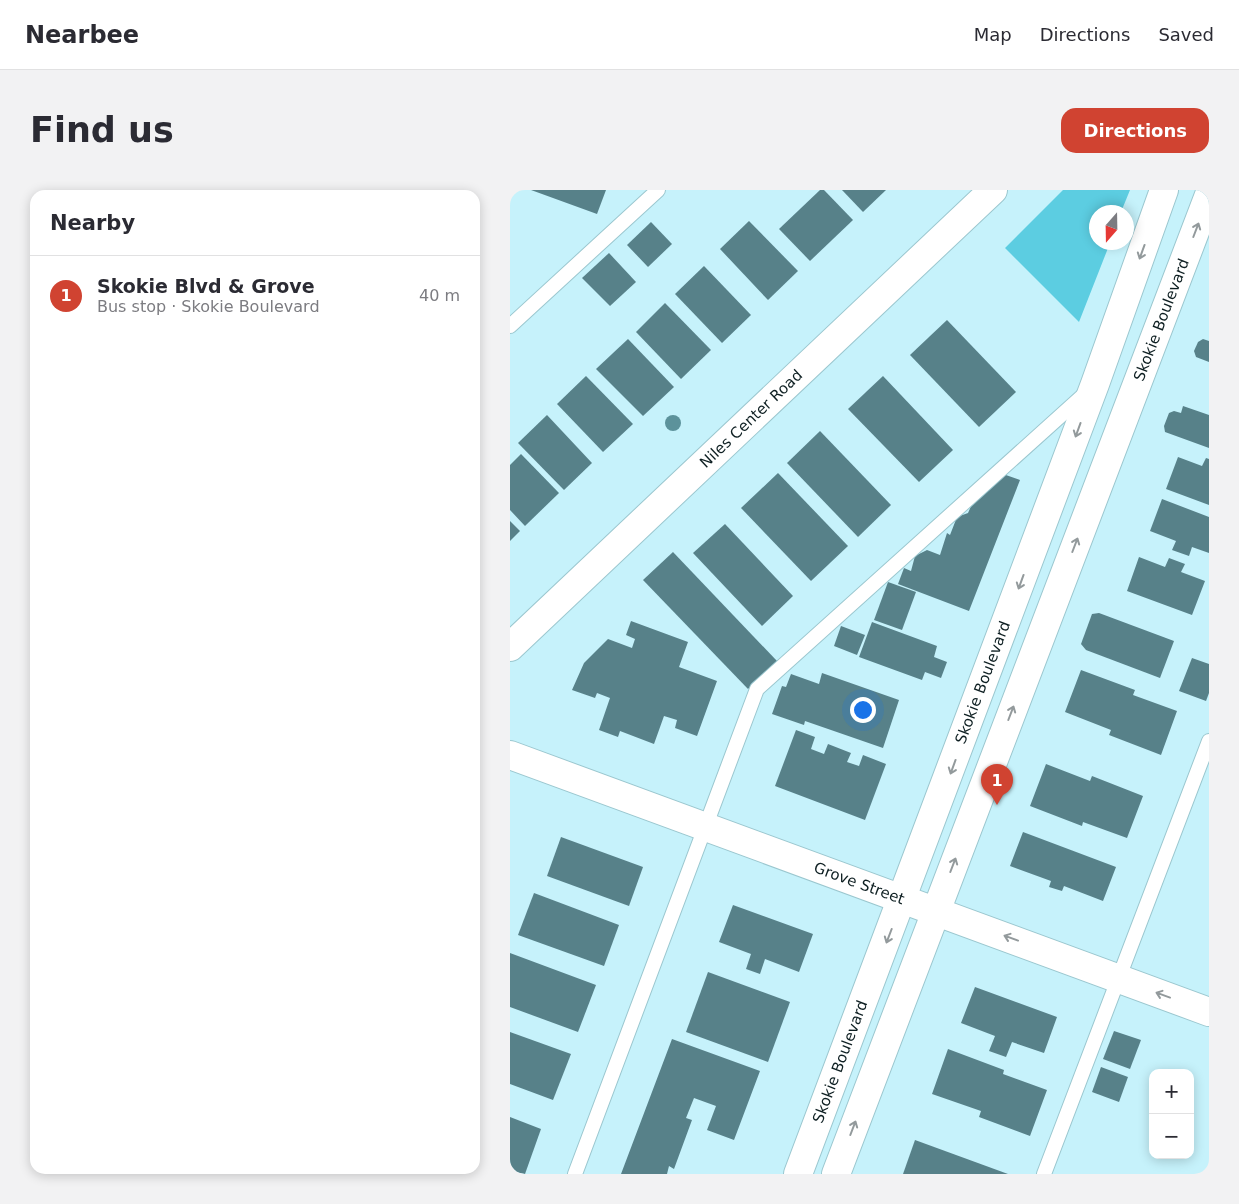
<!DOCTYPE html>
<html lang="en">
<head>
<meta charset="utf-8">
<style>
	:root { --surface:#fff; --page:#f2f2f3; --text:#2b2b33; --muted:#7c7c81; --line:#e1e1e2; --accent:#d04331 }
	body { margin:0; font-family:"DejaVu Sans",sans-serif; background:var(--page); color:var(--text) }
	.controls { position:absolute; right:15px; bottom:15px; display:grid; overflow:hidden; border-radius:10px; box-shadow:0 2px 12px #0003 }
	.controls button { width:45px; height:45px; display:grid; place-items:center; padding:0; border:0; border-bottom:1px solid var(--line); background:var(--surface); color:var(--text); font:25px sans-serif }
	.compass { position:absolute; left:579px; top:15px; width:45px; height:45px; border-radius:50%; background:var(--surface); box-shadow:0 2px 12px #0003; rotate:200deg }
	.you { position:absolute; left:352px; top:519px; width:18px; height:18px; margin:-12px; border:4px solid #fff; border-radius:50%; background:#1a73e8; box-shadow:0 0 0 8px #1a73e833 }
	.badge { display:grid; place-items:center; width:32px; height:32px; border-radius:50%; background:var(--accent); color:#fff; font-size:16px; font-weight:700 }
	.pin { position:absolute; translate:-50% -41px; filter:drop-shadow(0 1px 2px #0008) }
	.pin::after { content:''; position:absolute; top:26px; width:18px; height:15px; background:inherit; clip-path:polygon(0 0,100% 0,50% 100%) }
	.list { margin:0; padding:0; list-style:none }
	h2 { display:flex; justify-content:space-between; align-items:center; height:65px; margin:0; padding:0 20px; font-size:21px }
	h2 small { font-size:16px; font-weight:400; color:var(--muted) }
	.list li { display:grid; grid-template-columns:32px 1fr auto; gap:15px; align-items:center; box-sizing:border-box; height:80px; padding:0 20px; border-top:1px solid var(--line) }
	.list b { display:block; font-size:19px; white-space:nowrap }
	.list p { margin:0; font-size:16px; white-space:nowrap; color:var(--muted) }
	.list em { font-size:16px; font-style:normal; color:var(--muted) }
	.map { position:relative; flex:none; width:699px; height:984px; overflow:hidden; border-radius:15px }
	header { display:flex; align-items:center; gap:30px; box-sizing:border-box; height:70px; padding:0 25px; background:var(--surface); border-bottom:1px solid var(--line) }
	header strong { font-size:24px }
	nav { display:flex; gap:28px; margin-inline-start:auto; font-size:18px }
	.intro { display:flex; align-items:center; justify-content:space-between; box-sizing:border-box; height:120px; padding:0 30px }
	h1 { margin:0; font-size:35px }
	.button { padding:12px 22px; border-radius:15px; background:var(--accent); color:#fff; font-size:18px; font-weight:700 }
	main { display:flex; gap:30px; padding:0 30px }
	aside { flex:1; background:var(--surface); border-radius:15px; box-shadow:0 2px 12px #0003 }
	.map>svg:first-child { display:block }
	.green { fill:#5ccde1 }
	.building { fill:#578189 }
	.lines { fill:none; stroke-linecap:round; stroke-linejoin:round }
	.lane-casing { stroke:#9bc7cf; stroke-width:16 }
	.street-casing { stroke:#9bc7cf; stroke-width:30 }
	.secondary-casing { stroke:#9bc7cf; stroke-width:30 }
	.primary-casing { stroke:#9bc7cf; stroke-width:30 }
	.lane { stroke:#fff; stroke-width:14 }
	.street { stroke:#fff; stroke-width:28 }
	.secondary { stroke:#fff; stroke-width:28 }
	.primary { stroke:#fff; stroke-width:28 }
	.tree { fill:#5c929b }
	.oneway { stroke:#939a9c }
	.labels { text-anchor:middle; stroke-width:4; stroke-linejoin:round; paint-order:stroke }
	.street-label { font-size:15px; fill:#0e1f22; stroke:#e9fafe }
</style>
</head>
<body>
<header>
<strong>Nearbee</strong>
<nav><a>Map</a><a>Directions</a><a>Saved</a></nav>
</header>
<div class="intro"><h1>Find us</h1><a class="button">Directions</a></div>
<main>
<aside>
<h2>Nearby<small></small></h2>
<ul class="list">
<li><span class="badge">1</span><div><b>Skokie Blvd &amp; Grove</b><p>Bus stop · Skokie Boulevard</p></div><em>40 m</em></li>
</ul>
</aside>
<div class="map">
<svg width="699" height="984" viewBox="0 0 699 984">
	<rect width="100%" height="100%" fill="#c6f2fb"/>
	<polygon class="green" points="553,0 620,0 611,22 586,22 586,52 600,53 569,132 495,58"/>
	<g class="building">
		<polygon points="21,0 96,0 87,24"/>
		<polygon points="310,0 314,0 343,30 300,71 269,39"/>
		<polygon points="332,0 376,0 353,22"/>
		<polygon points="239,31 288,81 258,110 210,59"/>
		<polygon points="141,32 162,54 138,77 117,55"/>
		<polygon points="99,63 126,92 100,116 72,88"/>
		<polygon points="194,76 241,125 212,153 165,104"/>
		<polygon points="155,113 201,160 171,189 126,142"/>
		<polygon points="437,130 506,202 469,237 400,165"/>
		<polygon points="118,149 164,197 133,226 86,179"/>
		<polygon points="693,149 699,151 699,172 686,167 684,161 688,152"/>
		<polygon points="76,186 123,234 93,262 47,214"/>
		<polygon points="373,186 443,260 409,292 338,219"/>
		<polygon points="673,216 699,225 699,258 655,242 654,236 659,223 664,221 671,223"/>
		<polygon points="37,225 82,273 54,300 8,253"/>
		<polygon points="310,241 381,315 348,347 277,273"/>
		<polygon points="11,264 49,303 15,336 0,320 0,275"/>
		<polygon points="668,267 692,276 696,268 699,269 699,315 656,299"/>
		<polygon points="268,283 338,356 301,391 231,318"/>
		<polygon points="493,284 510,290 459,421 388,394 394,378 401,381 405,366 417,360 430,365 437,343 440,345 447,327 458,323 462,314"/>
		<polygon points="652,309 699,327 699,363 682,357 679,366 662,360 666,351 640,341"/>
		<polygon points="0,331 10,341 0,351"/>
		<polygon points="215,334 283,406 252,436 183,363"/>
		<polygon points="163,362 267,471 238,499 133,390"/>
		<polygon points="629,367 655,377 659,368 675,374 671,382 695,391 682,425 617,401"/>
		<polygon points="378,392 406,402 392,440 364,430"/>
		<polygon points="589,423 664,451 650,488 576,460 571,454 582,424"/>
		<polygon points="121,431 178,452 169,477 207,491 187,546 165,538 167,530 154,526 144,554 110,541 108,547 89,540 100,508 87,503 85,508 62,500 74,473 98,449 122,458 125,449 116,445"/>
		<polygon points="362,432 427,456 424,467 437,472 431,488 415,482 412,490 349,467"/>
		<polygon points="331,436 355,445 347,465 324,456"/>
		<polygon points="682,468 699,474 699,503 696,511 669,501"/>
		<polygon points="571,480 625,500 623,505 667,521 651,565 599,545 601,540 555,522"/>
		<polygon points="312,483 389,510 373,558 295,531 294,535 262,524 272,496 276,497 281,484 309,494"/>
		<polygon points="286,540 305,547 301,559 314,564 318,554 341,563 337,572 349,576 353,565 376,574 355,630 265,596"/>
		<polygon points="536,574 580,591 582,586 633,606 617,648 573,632 572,636 520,616"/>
		<polygon points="513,642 606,677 593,711 554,696 552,701 539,697 541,691 500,676"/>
		<polygon points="51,647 133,677 119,716 37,686"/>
		<polygon points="24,703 109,735 94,776 8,745"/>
		<polygon points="223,715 303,744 289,782 255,769 250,784 236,779 241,764 209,752"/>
		<polygon points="0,763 86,795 68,842 0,817"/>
		<polygon points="198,782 280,812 258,872 176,842"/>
		<polygon points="465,797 547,827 534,863 502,852 496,867 479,861 485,846 451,833"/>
		<polygon points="604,841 631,850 620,879 593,869"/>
		<polygon points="0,842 61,864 43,910 0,894"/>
		<polygon points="162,849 250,881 224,950 197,940 206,916 184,908 176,928 182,930 164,979 159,976 157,984 111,984"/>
		<polygon points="438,859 494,880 493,884 537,900 520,946 469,927 471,921 422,904"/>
		<polygon points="591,877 618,887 609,912 582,902"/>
		<polygon points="0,927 31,939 15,984 0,981"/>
		<polygon points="405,950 498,984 393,984"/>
	</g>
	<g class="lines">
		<g class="lane-casing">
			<g id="lane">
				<polyline points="0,136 148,0"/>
				<polyline points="65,984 247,499 577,202"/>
				<polyline points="534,984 699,551"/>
			</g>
		</g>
		<g class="street-casing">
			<g id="street">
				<path id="s1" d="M 0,565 L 699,822"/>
			</g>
		</g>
		<g class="secondary-casing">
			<g id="secondary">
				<path id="s2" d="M 0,457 L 483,0"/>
			</g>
		</g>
		<g class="primary-casing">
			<g id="primary">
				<path id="s3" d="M 288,984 L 585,194 L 654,0"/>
				<path id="s4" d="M 326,984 L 699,5"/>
			</g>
		</g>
		<use href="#lane" class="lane"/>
		<use href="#street" class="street"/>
		<use href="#secondary" class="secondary"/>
		<use href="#primary" class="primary"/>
	</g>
	<circle class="tree" cx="163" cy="233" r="8"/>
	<defs><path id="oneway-shaft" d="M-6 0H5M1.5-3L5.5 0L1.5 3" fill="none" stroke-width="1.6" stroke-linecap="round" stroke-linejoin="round" transform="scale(1.25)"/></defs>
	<g class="oneway">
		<use href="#oneway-shaft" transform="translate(686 40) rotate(-69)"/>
		<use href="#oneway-shaft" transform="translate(632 62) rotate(110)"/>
		<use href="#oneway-shaft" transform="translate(568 240) rotate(110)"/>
		<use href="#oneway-shaft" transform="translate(565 355) rotate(-69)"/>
		<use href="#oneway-shaft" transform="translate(511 392) rotate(110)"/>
		<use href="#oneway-shaft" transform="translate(501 523) rotate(-69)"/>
		<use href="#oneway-shaft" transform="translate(443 577) rotate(110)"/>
		<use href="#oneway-shaft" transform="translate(443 675) rotate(-69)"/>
		<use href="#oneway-shaft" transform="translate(379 746) rotate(111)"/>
		<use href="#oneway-shaft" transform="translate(501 748) rotate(-160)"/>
		<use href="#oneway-shaft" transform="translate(653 805) rotate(-160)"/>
		<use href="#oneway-shaft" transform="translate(343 938) rotate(-69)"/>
	</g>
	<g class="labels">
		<g class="street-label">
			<text dy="5" stroke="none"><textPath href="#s4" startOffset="914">Skokie Boulevard</textPath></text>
			<text dy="5" stroke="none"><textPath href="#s2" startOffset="332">Niles Center Road</textPath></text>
			<text dy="5" stroke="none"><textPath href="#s3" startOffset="525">Skokie Boulevard</textPath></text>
			<text dy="5" stroke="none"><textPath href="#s1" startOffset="372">Grove Street</textPath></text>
			<text dy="5" stroke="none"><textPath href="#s3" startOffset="120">Skokie Boulevard</textPath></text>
		</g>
	</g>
</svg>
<div class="controls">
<button>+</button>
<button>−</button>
</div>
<svg class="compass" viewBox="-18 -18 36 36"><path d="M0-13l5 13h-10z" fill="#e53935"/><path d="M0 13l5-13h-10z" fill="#7c7c81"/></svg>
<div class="you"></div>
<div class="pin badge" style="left:487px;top:615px">1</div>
</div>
</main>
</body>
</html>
